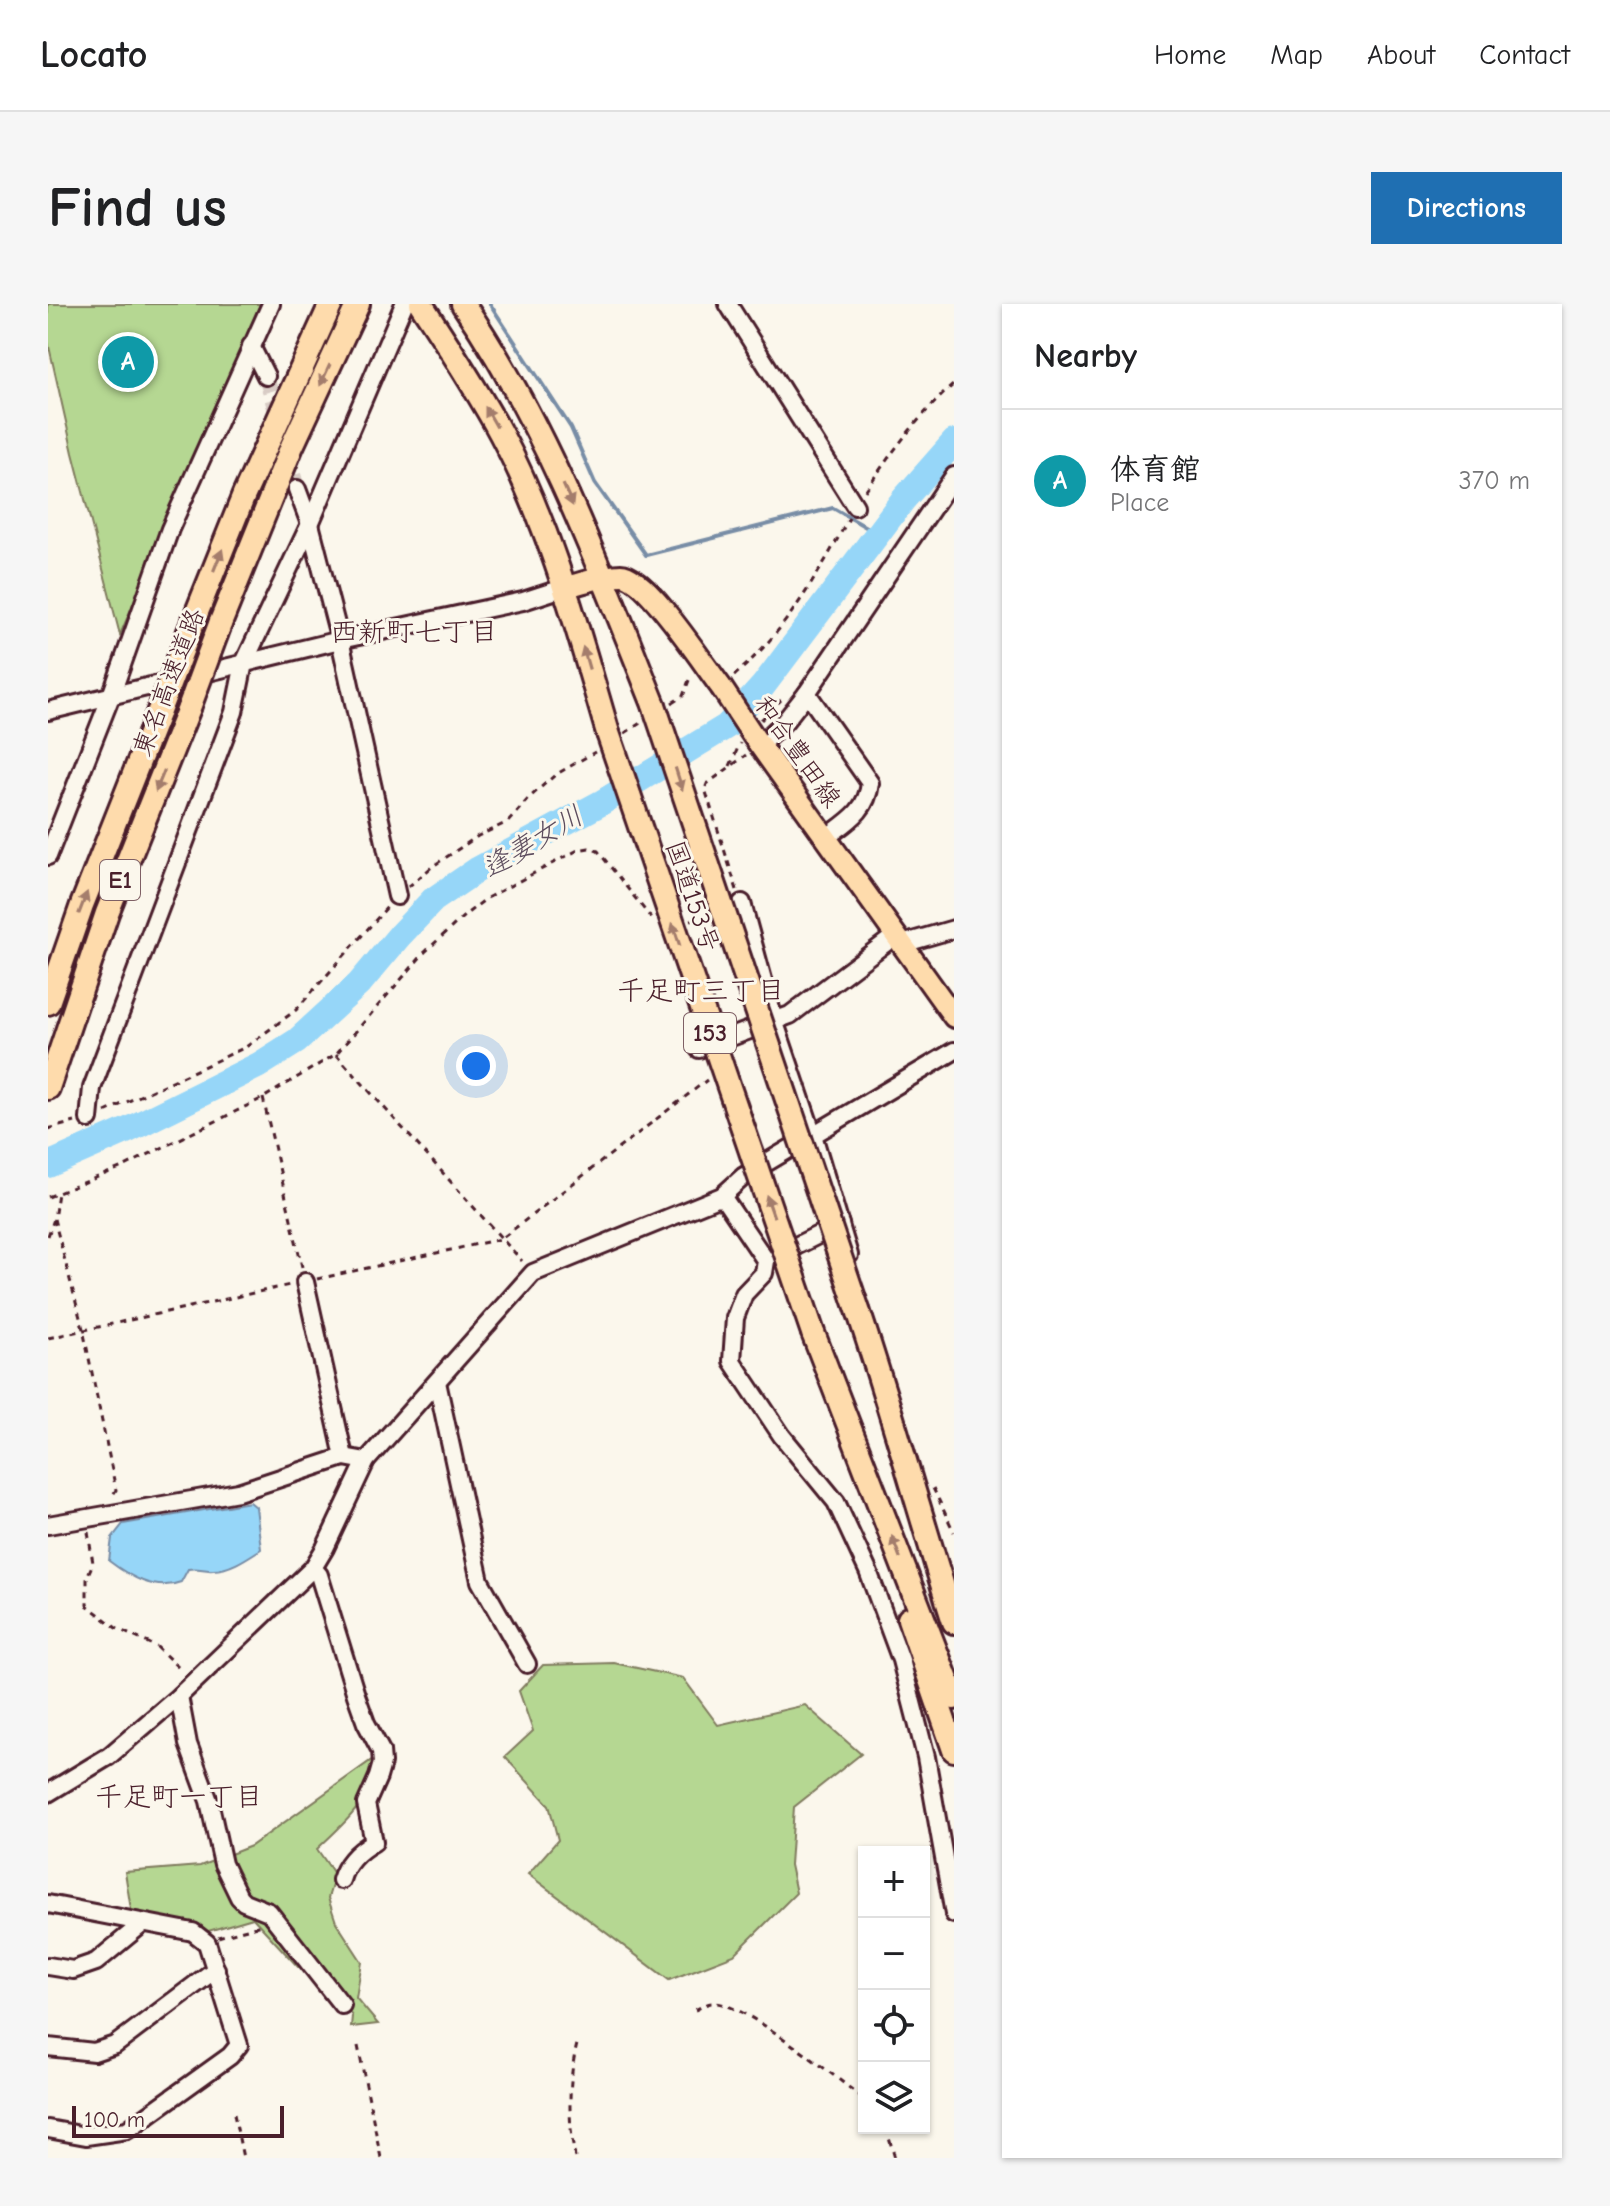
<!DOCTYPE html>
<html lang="en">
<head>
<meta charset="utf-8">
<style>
	:root { --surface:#fff; --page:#f6f6f6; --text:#202124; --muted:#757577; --line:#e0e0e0; --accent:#1f6fb2 }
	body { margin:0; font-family:"Comic Neue","Klee One",sans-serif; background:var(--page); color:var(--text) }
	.controls { position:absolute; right:24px; bottom:24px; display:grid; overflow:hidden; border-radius:0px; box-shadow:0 2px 6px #0004 }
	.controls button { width:72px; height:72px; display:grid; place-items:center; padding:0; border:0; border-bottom:2px solid var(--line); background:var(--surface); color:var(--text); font:40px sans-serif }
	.scale { position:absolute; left:24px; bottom:20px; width:212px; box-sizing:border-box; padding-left:8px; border:4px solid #4a1f2b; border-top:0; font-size:22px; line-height:28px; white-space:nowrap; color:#4a1f2b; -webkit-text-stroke:6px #fbf7ec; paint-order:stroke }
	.you { position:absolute; left:428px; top:762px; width:28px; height:28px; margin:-20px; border:6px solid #fff; border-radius:50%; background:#1a73e8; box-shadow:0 0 0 12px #1a73e833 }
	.badge { display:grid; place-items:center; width:52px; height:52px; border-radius:50%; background:var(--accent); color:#fff; font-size:26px; font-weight:700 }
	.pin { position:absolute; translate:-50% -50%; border:4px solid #fff; box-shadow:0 2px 8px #0006 }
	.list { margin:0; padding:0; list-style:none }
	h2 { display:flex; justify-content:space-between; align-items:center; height:104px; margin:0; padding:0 32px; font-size:34px }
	h2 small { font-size:26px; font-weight:400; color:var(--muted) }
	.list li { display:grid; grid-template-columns:52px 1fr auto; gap:24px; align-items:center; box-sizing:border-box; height:144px; padding:0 32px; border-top:2px solid var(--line) }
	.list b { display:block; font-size:30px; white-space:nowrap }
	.list p { margin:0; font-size:26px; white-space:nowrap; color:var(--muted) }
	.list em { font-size:26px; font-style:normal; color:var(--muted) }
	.icon { flex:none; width:44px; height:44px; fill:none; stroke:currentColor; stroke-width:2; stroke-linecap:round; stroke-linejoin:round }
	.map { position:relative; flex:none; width:906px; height:1854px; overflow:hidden; border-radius:0px }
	header { display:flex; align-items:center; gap:48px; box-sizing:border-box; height:112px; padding:0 40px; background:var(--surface); border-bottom:2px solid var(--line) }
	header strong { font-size:38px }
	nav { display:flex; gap:44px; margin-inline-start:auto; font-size:28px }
	.intro { display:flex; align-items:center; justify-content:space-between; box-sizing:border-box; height:192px; padding:0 48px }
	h1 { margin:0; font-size:56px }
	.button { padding:20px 36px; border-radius:0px; background:var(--accent); color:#fff; font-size:28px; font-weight:700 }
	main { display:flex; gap:48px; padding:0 48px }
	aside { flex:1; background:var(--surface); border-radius:0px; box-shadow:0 2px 6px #0004 }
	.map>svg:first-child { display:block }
	.green { fill:#b5d792; stroke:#807b5e; stroke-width:2 }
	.water { fill:#96d6f8; stroke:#788da6; stroke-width:2 }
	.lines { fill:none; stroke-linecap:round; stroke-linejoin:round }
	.stream { stroke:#788da6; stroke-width:4 }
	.river { stroke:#96d6f8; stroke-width:26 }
	.minor-tunnel { stroke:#d8ccc5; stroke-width:16; stroke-dasharray:16 8; stroke-linecap:butt }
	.minor-casing { stroke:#4a1f2b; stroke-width:22 }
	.major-casing { stroke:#4a1f2b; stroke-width:26 }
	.highway-casing { stroke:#4a1f2b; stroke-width:28 }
	.path { stroke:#4a1f2b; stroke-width:3; stroke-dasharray:6 6; stroke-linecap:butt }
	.minor { stroke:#fbf7ec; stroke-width:16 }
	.major { stroke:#fedbac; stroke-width:20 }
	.highway { stroke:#fedbac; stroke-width:22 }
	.major-bridge-casing { stroke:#4a1f2b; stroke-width:26; stroke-linecap:butt }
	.highway-bridge-casing { stroke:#4a1f2b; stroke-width:28; stroke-linecap:butt }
	.major-bridge { stroke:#fedbac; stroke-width:20 }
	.highway-bridge { stroke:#fedbac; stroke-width:22 }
	.oneway { fill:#a47d6c }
	.labels { text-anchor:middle; stroke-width:6; stroke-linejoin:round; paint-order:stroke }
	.shield { fill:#fbf7ec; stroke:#7f6065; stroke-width:2 }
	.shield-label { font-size:24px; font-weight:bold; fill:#4a1f2b }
	.street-label { font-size:26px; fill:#4a1f2b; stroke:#fbf7ec }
	.neighbourhood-label { font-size:28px; fill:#4a1f2b; stroke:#fbf7ec }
	.water-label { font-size:28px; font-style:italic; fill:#5d4d5e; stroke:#fbf7ec }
</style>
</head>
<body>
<header>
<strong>Locato</strong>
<nav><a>Home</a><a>Map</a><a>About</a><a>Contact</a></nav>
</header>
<div class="intro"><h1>Find us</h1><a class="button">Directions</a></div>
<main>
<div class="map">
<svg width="906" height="1854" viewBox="0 0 906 1854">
	<rect width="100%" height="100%" fill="#fbf7ec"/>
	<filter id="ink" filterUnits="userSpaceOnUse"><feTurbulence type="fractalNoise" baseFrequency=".0125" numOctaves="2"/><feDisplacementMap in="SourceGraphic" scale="16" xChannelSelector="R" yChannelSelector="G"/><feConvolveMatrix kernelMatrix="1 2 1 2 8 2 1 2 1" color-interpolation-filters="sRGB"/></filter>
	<g filter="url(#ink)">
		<g class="green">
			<polygon points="0,0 212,0 72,331 25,149 0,38"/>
			<polygon points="566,1359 635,1374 670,1421 757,1401 813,1450 746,1503 742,1561 748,1589 686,1651 621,1676 480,1570 510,1536 501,1501 457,1453 485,1427 471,1387 495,1361"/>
			<path d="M 325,1455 L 329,1457 C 317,1503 302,1514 269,1545 L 287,1571 L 280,1594 L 288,1618 L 314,1658 L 308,1694 L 330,1720 L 303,1723 L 304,1712 L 267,1662 L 250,1663 L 205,1614 L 157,1628 L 84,1612 L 77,1568 L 152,1562 L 203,1542 Z"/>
		</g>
		<path class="water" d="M 202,1198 L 208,1203 L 213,1245 C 199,1254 182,1266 165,1266 C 156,1267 151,1263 140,1265 L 133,1278 C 107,1288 82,1273 61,1257 L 64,1234 L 75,1220 Z"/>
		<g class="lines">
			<polyline class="stream" points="442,0 523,124 547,179 598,251 785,204 830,230"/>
			<polyline class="river" points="0,861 80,826 211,761 249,737 311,680 352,631 385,596 429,566 553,499 679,422 715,382 855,196 906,138"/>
			<g class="minor-tunnel">
				<polyline points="218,72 231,118"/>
				<polyline points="239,148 249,185"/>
			</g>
			<g class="minor-casing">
				<g id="minor">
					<polyline points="680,0 807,202"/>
					<polyline points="203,42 218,72"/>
					<polyline points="249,185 262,220 292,336 349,592"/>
					<path d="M 759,389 L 822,479 C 819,507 800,517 779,533"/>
					<polyline points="0,407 292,336 475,297 518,283"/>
					<polyline points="712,441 737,417 759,389 906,172"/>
					<polyline points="0,552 63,392 122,225 223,0"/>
					<polyline points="694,599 726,716 765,831 801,951"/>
					<polyline points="854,640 906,625"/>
					<polyline points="651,745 742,711 848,631"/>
					<polyline points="41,815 44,784 186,408 196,359 262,220 356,0"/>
					<polyline points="674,892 718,957 716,969 696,990 687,1014 684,1057 734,1132 788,1198 820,1267 853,1356 878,1453 906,1610"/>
					<polyline points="730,951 792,920"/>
					<polyline points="257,978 296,1153"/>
					<polyline points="389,1078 432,1277 479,1360"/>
					<polyline points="0,1221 190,1188 296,1153 318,1157"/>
					<path d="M 265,1264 L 271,1271 L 308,1391 L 318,1419 L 333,1447 L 334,1459 L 330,1473 L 318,1500 L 326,1538 C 310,1547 298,1558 293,1576"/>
					<polyline points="131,1392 140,1440 161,1497 175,1560 191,1593 196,1598 221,1608 294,1701"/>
					<polyline points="0,1489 61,1452 131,1392 265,1264 277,1244 318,1157 485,969 674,892 696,872 906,747"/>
					<polyline points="0,1600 145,1628 159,1639 191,1741 182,1752 79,1826 38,1832 0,1825"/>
					<polyline points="0,1662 25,1666 48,1658 94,1620"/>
					<polyline points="0,1743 46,1748 67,1741 168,1665"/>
				</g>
			</g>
			<g class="major-casing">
				<g id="major">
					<path d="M 518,283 C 535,279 556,271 573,271 C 598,271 656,361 673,383"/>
					<polyline points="708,436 906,713"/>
				</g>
			</g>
			<g class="highway-casing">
				<g id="highway">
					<path d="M 373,0 C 401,43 429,85 453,130 C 503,224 530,327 560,429"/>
					<path d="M 415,0 C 499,123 551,263 606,401"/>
					<polyline points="172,320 244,142 310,0"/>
					<polyline points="141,328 196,191 283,0"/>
					<polyline points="0,699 34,601 111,407"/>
					<polyline points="0,784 59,609 141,404"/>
					<path d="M 811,1009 C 845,1111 873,1215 906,1318"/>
					<polyline points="765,1029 906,1394"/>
					<polyline points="861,1315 906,1446"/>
				</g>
			</g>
			<g class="path">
				<path d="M 817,187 C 844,148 870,112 906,80"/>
				<path d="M 686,372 C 737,328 769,273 801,214"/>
				<polyline points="624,399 635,392 643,371"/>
				<polyline points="713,416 733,396"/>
				<polyline points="577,429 594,418"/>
				<polyline points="682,462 692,439"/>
				<polyline points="360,583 385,562 430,532 460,518 481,494 507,471 547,448"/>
				<polyline points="689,586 657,485 659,480 698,451"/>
				<polyline points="643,616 658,611"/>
				<polyline points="288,750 474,957"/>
				<polyline points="215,794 254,963"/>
				<polyline points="57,808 198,743 248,706 340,602"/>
				<polyline points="0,825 27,818"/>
				<polyline points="0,893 77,862 215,794 288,750 377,648 417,611 439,594 530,546 541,544 550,547 603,614"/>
				<polyline points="6,915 35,1025 68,1186 63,1194"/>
				<polyline points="0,932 6,915 10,889"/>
				<polyline points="269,975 453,935 659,776"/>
				<polyline points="0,1034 242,981"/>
				<polyline points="885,1184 906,1228"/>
				<polyline points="40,1228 45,1259 39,1273 39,1301 68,1324 109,1343 134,1367"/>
				<polyline points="170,1633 213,1621"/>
				<path d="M 647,1706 C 652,1704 658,1699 664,1699 C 692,1695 791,1776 816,1795"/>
				<polyline points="310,1742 333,1854"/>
				<polyline points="186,1810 195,1854"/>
				<polyline points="838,1824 847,1854"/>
				<path d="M 527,1854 C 520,1816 520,1778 529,1740"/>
			</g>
			<use href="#minor" class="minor"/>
			<use href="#major" class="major"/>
			<use href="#highway" class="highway"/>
			<g class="major-bridge-casing">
				<polyline id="major-bridge" points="673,383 708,436"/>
			</g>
			<g class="highway-bridge-casing">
				<g id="highway-bridge">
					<polyline points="606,401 811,1009"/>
					<polyline points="141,404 172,320"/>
					<polyline points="111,407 141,328"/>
					<polyline points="560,429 765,1029"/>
				</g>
			</g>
			<use href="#major-bridge" class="major-bridge"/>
			<use href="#highway-bridge" class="highway-bridge"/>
		</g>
		<defs><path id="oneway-solid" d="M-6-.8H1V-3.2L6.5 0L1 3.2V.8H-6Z" transform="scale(2)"/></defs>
		<g class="oneway">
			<use href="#oneway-solid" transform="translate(277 71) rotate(115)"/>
			<use href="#oneway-solid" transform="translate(443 113) rotate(-120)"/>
			<use href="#oneway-solid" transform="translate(520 191) rotate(66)"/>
			<use href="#oneway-solid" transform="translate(170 256) rotate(-68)"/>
			<use href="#oneway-solid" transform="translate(538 354) rotate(-106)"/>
			<use href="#oneway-solid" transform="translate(631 475) rotate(72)"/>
			<use href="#oneway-solid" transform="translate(112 477) rotate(112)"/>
			<use href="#oneway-solid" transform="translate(35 599) rotate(-69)"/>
			<use href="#oneway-solid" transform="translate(628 630) rotate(-108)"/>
			<use href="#oneway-solid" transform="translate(722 902) rotate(-109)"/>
			<use href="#oneway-solid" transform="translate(848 1243) rotate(-111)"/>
		</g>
	</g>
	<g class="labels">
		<g class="shield">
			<rect x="52" y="556" width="40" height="40" rx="6"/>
			<rect x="636" y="709" width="52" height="40" rx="6"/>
		</g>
		<g class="shield-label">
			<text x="72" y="584">E1</text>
			<text x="662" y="737">153</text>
		</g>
		<g class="street-label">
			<text transform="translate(120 378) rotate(-69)" y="9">東名高速道路</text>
			<text transform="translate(750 447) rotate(55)" y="9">和合豊田線</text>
			<text transform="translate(645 592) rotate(71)" y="9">国道153号</text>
		</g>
		<g class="neighbourhood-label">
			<text x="366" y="337">西新町七丁目</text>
			<text x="653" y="696">千足町三丁目</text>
			<text x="131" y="1502">千足町一丁目</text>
		</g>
		<g class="water-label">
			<text transform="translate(484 537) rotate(-31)" y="10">逢妻女川</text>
		</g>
	</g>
</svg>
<div class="controls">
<button>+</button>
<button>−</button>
<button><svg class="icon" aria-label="locate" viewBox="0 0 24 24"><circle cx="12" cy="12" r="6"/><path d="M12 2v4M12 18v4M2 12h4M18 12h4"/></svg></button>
<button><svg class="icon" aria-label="layers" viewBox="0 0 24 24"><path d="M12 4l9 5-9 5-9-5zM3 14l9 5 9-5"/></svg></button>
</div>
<div class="scale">100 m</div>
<div class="you"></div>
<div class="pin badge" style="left:80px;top:58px;background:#0f9aa8">A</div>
</div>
<aside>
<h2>Nearby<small></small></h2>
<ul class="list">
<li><span class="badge" style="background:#0f9aa8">A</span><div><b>体育館</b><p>Place</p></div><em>370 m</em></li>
</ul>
</aside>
</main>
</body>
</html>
